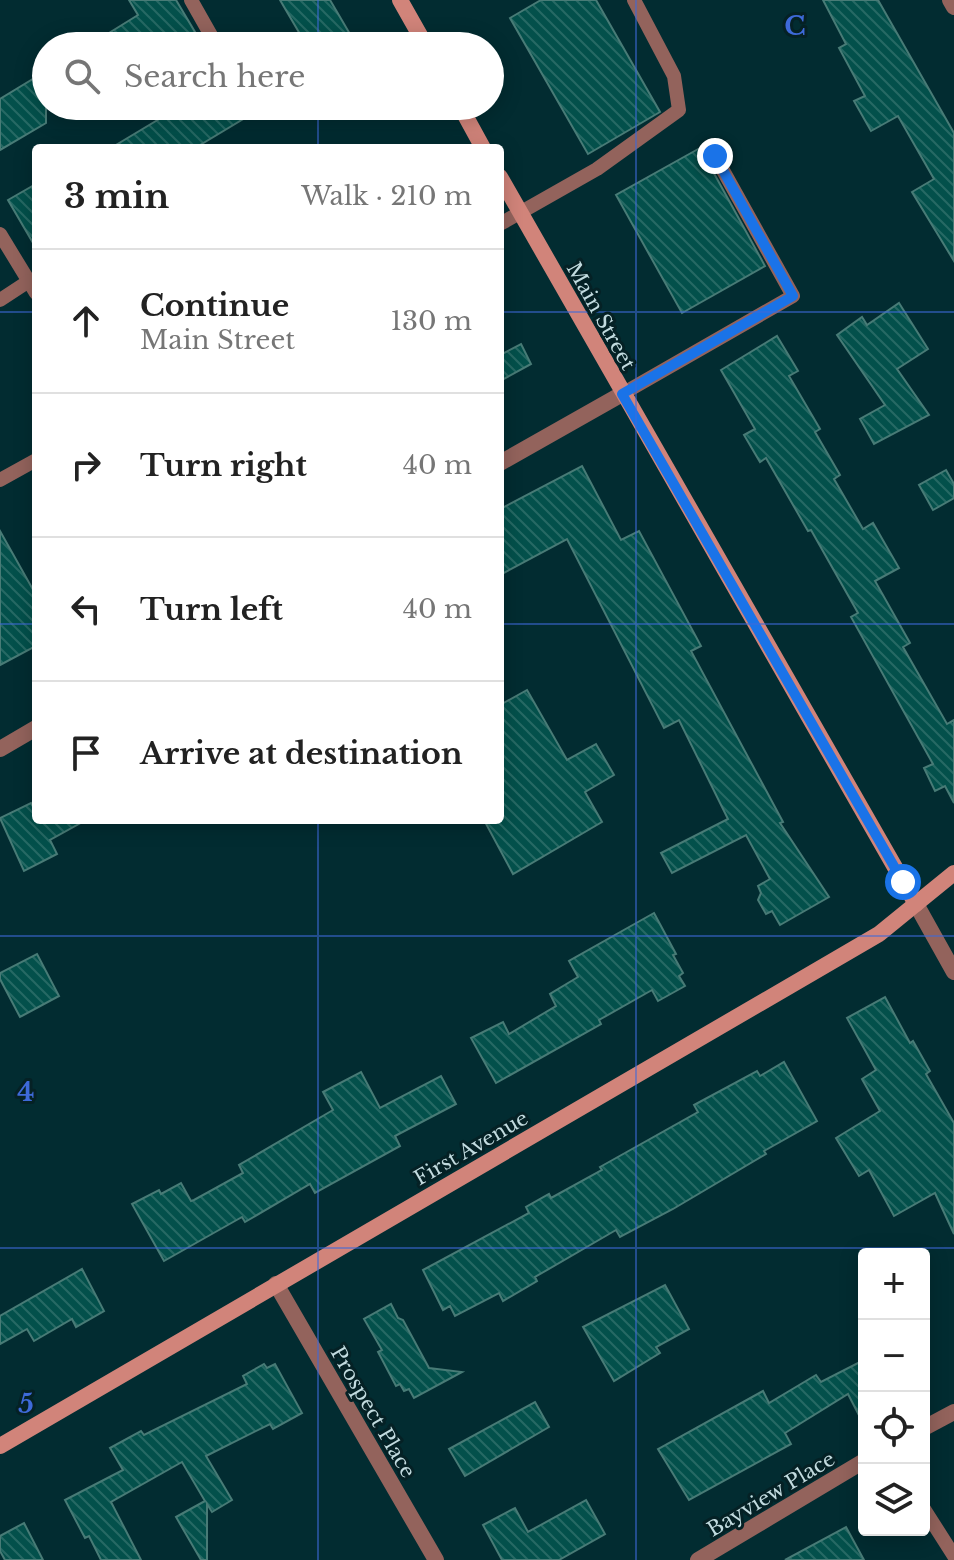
<!DOCTYPE html>
<html lang="en">
<head>
<meta charset="utf-8">
<style>
	:root { --surface:#fff; --page:#f6f6f6; --text:#222; --muted:#767676; --line:#e0e0e0 }
	body { margin:0; font-family:"Libre Baskerville",serif; background:var(--page); color:var(--text) }
	.controls { position:absolute; right:24px; bottom:24px; display:grid; overflow:hidden; border-radius:8px; box-shadow:0 4px 20px #0003 }
	.controls button { width:72px; height:72px; display:grid; place-items:center; padding:0; border:0; border-bottom:2px solid var(--line); background:var(--surface); color:var(--text); font:40px sans-serif }
	.stop { position:absolute; width:24px; height:24px; margin:-18px; border:6px solid #1a73e8; border-radius:50%; background:#fff }
	.stop.end { background:#1a73e8; border-color:#fff; box-shadow:0 2px 8px #0008 }
	.list { margin:0; padding:0; list-style:none }
	h2 { display:flex; justify-content:space-between; align-items:center; height:104px; margin:0; padding:0 32px; font-size:34px }
	h2 small { font-size:26px; font-weight:400; color:var(--muted) }
	.list li { display:grid; grid-template-columns:52px 1fr auto; gap:24px; align-items:center; box-sizing:border-box; height:144px; padding:0 32px; border-top:2px solid var(--line) }
	.list b { display:block; font-size:30px; white-space:nowrap }
	.list p { margin:0; font-size:26px; white-space:nowrap; color:var(--muted) }
	.list em { font-size:26px; font-style:normal; color:var(--muted) }
	.icon { flex:none; width:44px; height:44px; fill:none; stroke:currentColor; stroke-width:2; stroke-linecap:round; stroke-linejoin:round }
	.map { position:relative; flex:none; width:954px; height:1560px; overflow:hidden }
	.search { position:absolute; background:var(--surface); box-shadow:0 4px 20px #0003; left:32px; top:32px; width:472px; height:88px; display:flex; align-items:center; gap:20px; box-sizing:border-box; padding:0 28px; border-radius:44px; color:var(--muted); font-size:30px }
	.panel { position:absolute; background:var(--surface); box-shadow:0 4px 20px #0003; left:32px; top:144px; width:472px; height:680px; border-radius:8px }
	.map>svg:first-child { display:block }
	.building { fill:url(#building-back-hatch); stroke:#487b76; stroke-width:2 }
	.lines { fill:none; stroke-linecap:round; stroke-linejoin:round }
	.lane { stroke:#93635c; stroke-width:14 }
	.street { stroke:#93635c; stroke-width:16 }
	.secondary { stroke:#d1847a; stroke-width:16 }
	.route { stroke:#1a73e8; stroke-width:10 }
	.grid { fill:none; stroke:#3e6ad9; stroke-width:2; stroke-opacity:0.55 }
	.labels { text-anchor:middle; stroke-width:6; stroke-linejoin:round; paint-order:stroke }
	.street-label { font-size:20px; fill:#c2dbdf; stroke:#052125 }
	.grid-label { font-size:26px; text-anchor:middle; font-weight:bold; fill:#3e6ad9; stroke:#052125; stroke-width:6; stroke-linejoin:round; paint-order:stroke }
</style>
</head>
<body>
<div class="map">
<svg width="954" height="1560" viewBox="0 0 954 1560">
	<defs>
		<pattern id="building-back-hatch" width="6" height="6" patternUnits="userSpaceOnUse" patternTransform="scale(2)"><rect width="6" height="6" fill="#03504b"/><path d="M-1 5l2 2M0 0l6 6M5-1l2 2" fill="none" stroke="#266964"/></pattern>
	</defs>
	<rect width="100%" height="100%" fill="#022c31"/>
	<g class="building">
		<polygon points="129,0 176,0 195,32 172,46 88,46 138,15"/>
		<polygon points="280,0 330,0 357,46 307,46"/>
		<polygon points="541,0 596,0 660,112 588,154 510,18"/>
		<polygon points="823,0 878,0 954,133 954,261 912,192 934,179 898,116 871,131 854,101 865,96 839,48 846,44"/>
		<polygon points="46,71 46,123 0,150 0,99"/>
		<polygon points="181,106 265,106 195,148 111,148"/>
		<polygon points="700,148 765,266 682,313 616,195"/>
		<polygon points="36,184 36,248 8,200"/>
		<polygon points="899,303 928,349 897,369 929,415 874,444 860,419 885,405 837,335 862,317 867,325"/>
		<polygon points="777,336 798,371 789,376 820,429 815,432 840,475 834,479 863,529 873,523 899,568 875,581 910,643 903,647 947,724 954,720 954,803 945,786 935,791 924,768 933,764 851,617 858,613 811,530 808,531 766,458 760,462 744,435 755,429 721,370"/>
		<polygon points="521,344 531,364 500,381 500,355"/>
		<polygon points="582,466 621,540 639,531 701,646 691,651 783,822 780,823 829,897 780,925 772,911 766,914 758,900 761,893 758,886 770,879 746,835 672,873 661,853 728,819 679,720 664,728 567,539 500,575 500,509"/>
		<polygon points="946,470 954,484 954,498 933,510 919,485"/>
		<polygon points="0,531 36,595 36,646 0,665"/>
		<polygon points="527,690 567,760 596,744 614,775 585,792 602,822 513,874 484,820 500,820 500,705"/>
		<polygon points="31,803 36,812 36,820 86,820 50,840 57,854 24,871 0,818"/>
		<polygon points="654,913 676,954 673,955 683,973 679,976 685,986 658,1001 652,990 599,1020 601,1024 496,1083 471,1038 503,1022 509,1034 556,1006 550,994 578,977 569,961"/>
		<polygon points="37,954 59,996 20,1017 0,979 0,973"/>
		<polygon points="885,997 910,1043 913,1041 930,1071 926,1074 954,1123 954,1234 935,1193 894,1216 869,1170 859,1176 836,1138 880,1111 862,1079 876,1070 847,1018"/>
		<polygon points="784,1062 817,1121 764,1151 766,1154 673,1209 620,1237 616,1230 535,1277 537,1281 503,1301 499,1293 455,1316 450,1306 443,1310 423,1270 529,1213 526,1207 549,1194 551,1198 602,1170 600,1167 698,1112 694,1105 757,1071 760,1076"/>
		<polygon points="361,1072 380,1108 441,1076 456,1104 395,1136 400,1146 315,1193 310,1184 245,1222 242,1217 164,1261 132,1204 159,1190 161,1194 181,1183 191,1201 194,1200 243,1173 239,1165 333,1110 323,1092"/>
		<polygon points="82,1269 104,1311 76,1327 72,1319 34,1341 27,1329 0,1344 0,1316"/>
		<polygon points="665,1285 689,1329 656,1347 660,1353 614,1381 583,1327"/>
		<polygon points="391,1304 398,1318 403,1320 429,1368 462,1372 414,1398 409,1389 404,1391 400,1384 396,1386 378,1352 382,1350 364,1319"/>
		<polygon points="864,1360 864,1425 848,1394 785,1433 791,1444 689,1500 658,1449 763,1391 769,1403 816,1375 821,1382"/>
		<polygon points="264,1364 267,1368 275,1364 302,1413 273,1429 270,1424 206,1456 232,1500 212,1512 207,1504 207,1560 201,1560 176,1517 205,1501 182,1462 111,1502 141,1560 101,1560 89,1536 85,1538 65,1500 123,1470 110,1448 141,1431 144,1435 247,1384 243,1376"/>
		<polygon points="535,1402 549,1427 465,1476 449,1449"/>
		<polygon points="586,1500 605,1534 559,1560 502,1560 483,1525 515,1508 528,1532"/>
		<polygon points="24,1523 43,1560 5,1560 0,1551 0,1536"/>
		<polygon points="846,1527 864,1560 785,1560"/>
	</g>
	<g class="lines">
		<g class="lane">
			<polyline points="191,0 217,46"/>
			<polyline points="500,224 597,169 679,110 674,76 634,0"/>
			<polyline points="0,234 36,293"/>
			<polyline points="0,300 29,281"/>
			<polyline points="622,394 793,296 715,156"/>
			<polyline points="0,480 36,460"/>
			<polyline points="924,1509 954,1556"/>
		</g>
		<g class="street">
			<polyline points="950,0 954,7"/>
			<polyline points="500,463 622,394"/>
			<polyline points="0,749 36,728"/>
			<polyline points="916,904 954,972"/>
			<polyline points="276,1284 436,1560"/>
			<polyline points="924,1428 954,1412"/>
			<polyline points="698,1560 864,1461"/>
		</g>
		<g class="secondary">
			<polyline points="400,0 426,46"/>
			<polyline points="460,106 483,148"/>
			<polyline points="500,177 916,904"/>
			<polyline points="0,1446 879,934 954,873"/>
		</g>
	</g>
	<g class="lines">
		<polyline class="route" points="715,156 793,296 622,394 903,882"/>
	</g>
	<path class="grid" d="M 318,0 L 318,46M 636,0 L 636,1560M 318,106 L 318,148M 0,312 L 36,312M 500,312 L 954,312M 0,624 L 36,624M 500,624 L 954,624M 318,820 L 318,1560M 0,936 L 954,936M 0,1248 L 954,1248"/>
	<g class="labels">
		<g class="street-label">
			<text transform="translate(601 316) rotate(61)" y="7">Main Street</text>
			<text transform="translate(471 1148) rotate(-30)" y="7">First Avenue</text>
			<text transform="translate(373 1412) rotate(60)" y="7">Prospect Place</text>
			<text transform="translate(771 1494) rotate(-31)" y="7">Bayview Place</text>
		</g>
	</g>
	<g class="grid-label">
		<text x="795" y="35">C</text>
		<text x="26" y="1101">4</text>
		<text x="26" y="1413">5</text>
	</g>
</svg>
<div class="controls">
<button>+</button>
<button>−</button>
<button><svg class="icon" aria-label="locate" viewBox="0 0 24 24"><circle cx="12" cy="12" r="6"/><path d="M12 2v4M12 18v4M2 12h4M18 12h4"/></svg></button>
<button><svg class="icon" aria-label="layers" viewBox="0 0 24 24"><path d="M12 4l9 5-9 5-9-5zM3 14l9 5 9-5"/></svg></button>
</div>
<div class="stop" style="left:903px;top:882px"></div>
<div class="stop end" style="left:715px;top:156px"></div>
<div class="search"><svg class="icon" aria-label="search" viewBox="0 0 24 24"><circle cx="10" cy="10" r="6"/><path d="M15 15l6 6"/></svg>Search here</div>
<section class="panel">
<h2>3 min<small>Walk · 210 m</small></h2>
<ul class="list">
<li><svg class="icon" aria-label="ahead" viewBox="0 0 24 24"><path d="M12 20V5M6 11l6-6 6 6"/></svg><div><b>Continue</b><p>Main Street</p></div><em>130 m</em></li>
<li><svg class="icon" aria-label="right" viewBox="0 0 24 24"><path d="M7 20v-9h11M14 6l5 5-5 5"/></svg><div><b>Turn right</b></div><em>40 m</em></li>
<li><svg class="icon" aria-label="left" viewBox="0 0 24 24"><path d="M17 20v-9H6M10 6l-5 5 5 5"/></svg><div><b>Turn left</b></div><em>40 m</em></li>
<li><svg class="icon" aria-label="arrive" viewBox="0 0 24 24"><path d="M6 21V4h12l-3 4 3 4H6"/></svg><div><b>Arrive at destination</b></div></li>
</ul>
</section>
</div>
</body>
</html>
